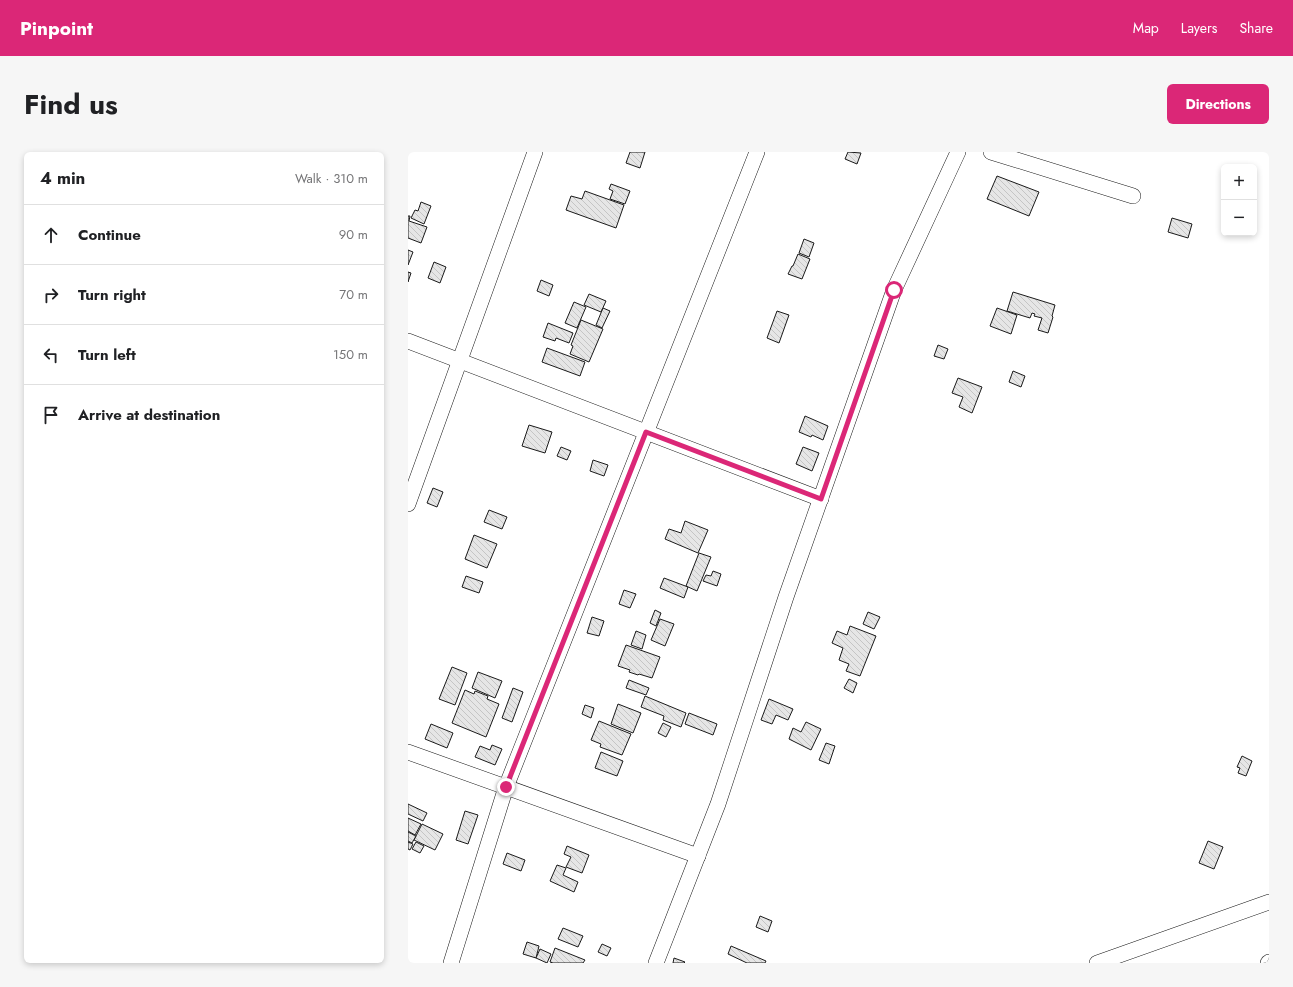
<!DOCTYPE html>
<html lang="en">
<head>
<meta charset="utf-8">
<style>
	:root { --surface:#fff; --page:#f6f6f6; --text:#202124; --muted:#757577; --line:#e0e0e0; --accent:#db2777 }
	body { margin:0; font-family:Jost,sans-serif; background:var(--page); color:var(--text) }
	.controls { position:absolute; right:12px; top:12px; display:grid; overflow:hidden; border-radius:6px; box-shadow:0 2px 6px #0003 }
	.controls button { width:36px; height:36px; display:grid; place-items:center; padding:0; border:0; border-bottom:1px solid var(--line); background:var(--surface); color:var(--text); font:20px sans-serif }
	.stop { position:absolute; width:12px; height:12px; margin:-9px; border:3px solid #db2777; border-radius:50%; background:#fff }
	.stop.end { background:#db2777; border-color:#fff; box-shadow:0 1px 4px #0008 }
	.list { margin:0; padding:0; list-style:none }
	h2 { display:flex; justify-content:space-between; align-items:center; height:52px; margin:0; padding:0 16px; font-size:17px }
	h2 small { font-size:13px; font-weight:400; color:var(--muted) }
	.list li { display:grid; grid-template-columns:26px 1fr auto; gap:12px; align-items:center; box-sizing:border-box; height:60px; padding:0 16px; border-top:1px solid var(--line) }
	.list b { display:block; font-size:15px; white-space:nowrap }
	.list em { font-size:13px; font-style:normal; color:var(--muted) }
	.icon { flex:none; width:22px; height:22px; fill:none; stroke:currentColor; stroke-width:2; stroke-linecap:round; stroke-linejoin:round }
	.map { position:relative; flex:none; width:861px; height:811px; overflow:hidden; border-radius:6px }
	header { display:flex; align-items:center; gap:24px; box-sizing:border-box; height:56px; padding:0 20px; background:var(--accent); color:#fff }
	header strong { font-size:19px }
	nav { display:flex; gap:22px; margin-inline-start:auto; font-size:14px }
	.intro { display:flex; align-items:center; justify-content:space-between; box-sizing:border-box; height:96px; padding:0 24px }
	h1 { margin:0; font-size:28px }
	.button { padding:10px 18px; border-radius:6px; background:var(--accent); color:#fff; font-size:14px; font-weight:700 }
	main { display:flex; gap:24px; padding:0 24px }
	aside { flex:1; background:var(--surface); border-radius:6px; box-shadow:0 2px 6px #0003 }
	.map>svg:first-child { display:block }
	.building { fill:url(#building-back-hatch); stroke:#1a1a1a }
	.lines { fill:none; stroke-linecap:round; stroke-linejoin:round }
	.street-casing { stroke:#1a1a1a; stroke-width:16 }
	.street { stroke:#fff; stroke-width:15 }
	.route { stroke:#db2777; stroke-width:5 }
</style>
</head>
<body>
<header>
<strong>Pinpoint</strong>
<nav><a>Map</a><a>Layers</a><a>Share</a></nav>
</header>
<div class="intro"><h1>Find us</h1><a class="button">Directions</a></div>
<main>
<aside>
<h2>4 min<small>Walk · 310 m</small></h2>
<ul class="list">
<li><svg class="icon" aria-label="ahead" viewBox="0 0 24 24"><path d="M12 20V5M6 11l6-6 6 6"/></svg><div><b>Continue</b></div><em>90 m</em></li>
<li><svg class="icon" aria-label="right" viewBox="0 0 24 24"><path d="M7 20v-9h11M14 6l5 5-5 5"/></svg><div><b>Turn right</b></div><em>70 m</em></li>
<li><svg class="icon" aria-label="left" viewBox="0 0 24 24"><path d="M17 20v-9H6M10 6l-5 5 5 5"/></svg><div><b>Turn left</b></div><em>150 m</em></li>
<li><svg class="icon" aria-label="arrive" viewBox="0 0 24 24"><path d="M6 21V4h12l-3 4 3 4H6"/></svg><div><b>Arrive at destination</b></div></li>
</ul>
</aside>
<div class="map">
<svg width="861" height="811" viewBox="0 0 861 811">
	<defs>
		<pattern id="building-back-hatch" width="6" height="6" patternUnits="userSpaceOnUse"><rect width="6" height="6" fill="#e6e6e6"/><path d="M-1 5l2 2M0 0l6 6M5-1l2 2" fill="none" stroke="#c5c5c5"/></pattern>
	</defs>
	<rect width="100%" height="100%" fill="#fff"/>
	<g class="building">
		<polygon points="222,0 237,0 232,16 218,11"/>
		<polygon points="440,0 453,1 449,12 437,7"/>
		<polygon points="589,24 631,40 621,64 579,47"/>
		<polygon points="203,32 222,39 217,52 202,47 205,39 201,37"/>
		<polygon points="177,39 216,53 208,76 158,58 163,44 174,47"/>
		<polygon points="13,50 23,54 16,72 3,66 7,58 10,59"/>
		<polygon points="0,64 2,64 1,69 19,75 13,91 0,86"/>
		<polygon points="764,66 784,72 780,86 760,80"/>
		<polygon points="396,87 406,91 401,105 391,101"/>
		<polygon points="0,98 5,100 0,113"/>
		<polygon points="390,102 402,107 394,127 380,122 384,114 385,114"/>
		<polygon points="26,110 38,115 32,131 20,126"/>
		<polygon points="0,120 3,121 0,130"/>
		<polygon points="133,128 145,133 141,144 129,139"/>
		<polygon points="605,140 647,153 644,164 645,165 640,181 630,178 634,166 626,164 627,162 624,161 622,166 599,159"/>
		<polygon points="181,142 198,149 193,160 176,153"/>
		<polygon points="166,150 178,155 169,176 157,171"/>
		<polygon points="195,156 202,159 194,176 188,173"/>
		<polygon points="589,156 609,163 603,182 582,174"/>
		<polygon points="369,159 381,163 371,191 359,186"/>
		<polygon points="173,168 195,177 181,210 162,202 165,194 163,193"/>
		<polygon points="140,171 165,181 161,191 148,186 147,189 135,185"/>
		<polygon points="530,193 540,197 536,207 526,204"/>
		<polygon points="139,196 177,210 172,224 134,210"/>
		<polygon points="605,219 617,224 613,235 601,230"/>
		<polygon points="550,226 574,235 564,261 551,255 555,245 544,241"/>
		<polygon points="397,264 420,274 415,288 404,283 403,285 391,280"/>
		<polygon points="121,273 144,280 137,301 114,294"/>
		<polygon points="153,295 163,299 159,308 149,304"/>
		<polygon points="395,295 411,301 404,319 388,312"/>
		<polygon points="185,308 200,313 196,324 182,319"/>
		<polygon points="25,336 35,340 29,355 19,351"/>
		<polygon points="81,358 99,365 94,377 76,370"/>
		<polygon points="277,369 300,378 290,401 257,387 261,377 273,381"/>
		<polygon points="66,383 89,392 79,416 57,407"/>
		<polygon points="291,401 303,405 289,439 278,434"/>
		<polygon points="305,419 313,422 309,434 295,429 298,423 303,424"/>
		<polygon points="58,424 75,430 71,441 54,435"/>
		<polygon points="256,426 280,435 276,446 252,436"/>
		<polygon points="216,438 228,442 222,456 211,452"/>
		<polygon points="247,458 253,461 248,474 242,471"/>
		<polygon points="460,460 472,465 466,477 455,472"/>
		<polygon points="184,465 196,469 191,484 179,481"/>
		<polygon points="252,467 266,472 257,494 243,488"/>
		<polygon points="442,474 468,484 452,524 438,519 441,512 431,508 435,496 424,491 429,479 439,483"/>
		<polygon points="228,479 238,483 234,497 223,493"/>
		<polygon points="218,493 252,505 244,526 231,522 230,523 221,520 222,518 210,514"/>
		<polygon points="44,515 59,521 47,553 31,547"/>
		<polygon points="70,520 94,529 87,546 64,536"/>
		<polygon points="441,527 449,531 445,541 436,536"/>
		<polygon points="221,528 241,536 238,543 218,536"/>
		<polygon points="105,536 115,540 104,570 94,566"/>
		<polygon points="57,538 66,542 67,539 80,544 79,547 91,552 78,585 44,571"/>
		<polygon points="237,544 278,561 273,575 255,568 256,564 233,555"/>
		<polygon points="361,547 385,557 380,568 368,563 364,572 353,568"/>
		<polygon points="210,552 233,561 225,581 203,572"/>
		<polygon points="177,553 186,556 183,566 174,562"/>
		<polygon points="281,561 309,572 305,583 277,572"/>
		<polygon points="191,569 223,582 214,603 192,595 193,592 183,588"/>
		<polygon points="398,570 413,577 403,598 381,587 385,576 393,580"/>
		<polygon points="255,571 263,575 258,585 250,581"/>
		<polygon points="23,572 45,581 39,596 17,587"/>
		<polygon points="418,591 427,594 421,612 411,608"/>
		<polygon points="84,593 94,597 87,613 67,605 72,594 82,598"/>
		<polygon points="193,600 215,609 209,624 187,616"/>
		<polygon points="834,604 844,609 838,624 830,621 832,616 829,615"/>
		<polygon points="0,652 19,661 15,669 0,662"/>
		<polygon points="57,659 70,663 60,692 48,688"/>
		<polygon points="0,666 13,672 7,683 0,679"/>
		<polygon points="14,672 35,682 27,698 6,688"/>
		<polygon points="0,680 8,684 4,691 0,689"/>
		<polygon points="800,689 815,695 806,717 791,711"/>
		<polygon points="0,690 5,692 2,698 0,697"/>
		<polygon points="8,690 16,694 12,701 4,697"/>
		<polygon points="159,694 181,703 174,721 158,715 163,705 156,702"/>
		<polygon points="99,701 117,708 113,719 95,712"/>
		<polygon points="149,713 158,716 155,723 170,730 166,740 142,729"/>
		<polygon points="352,764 364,769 360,780 348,775"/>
		<polygon points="155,776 175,784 170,795 150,787"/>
		<polygon points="119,790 131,794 128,806 115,802"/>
		<polygon points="194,792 203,796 199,804 190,800"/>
		<polygon points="323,794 358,809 357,811 339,811 320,802"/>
		<polygon points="147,796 177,808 175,811 145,811 142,810"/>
		<polygon points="132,797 143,802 139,811 128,806"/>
		<polygon points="266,806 277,810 276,811 265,811"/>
	</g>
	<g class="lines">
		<g class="street-casing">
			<g id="street">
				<polyline points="583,0 725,44"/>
				<polyline points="0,189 413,347"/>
				<polyline points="0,352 127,0"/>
				<polyline points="0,600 290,704"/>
				<polyline points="43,811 98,635 349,0"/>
				<polyline points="248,811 310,652 378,445 486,138 550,0"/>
				<polyline points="689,811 861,750"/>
				<polyline points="860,811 861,810"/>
			</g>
		</g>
		<use href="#street" class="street"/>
	</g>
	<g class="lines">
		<polyline class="route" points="98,635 238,280 413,347 486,138"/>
	</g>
</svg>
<div class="controls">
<button>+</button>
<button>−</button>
</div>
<div class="stop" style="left:486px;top:138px"></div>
<div class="stop end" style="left:98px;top:635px"></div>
</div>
</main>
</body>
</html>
